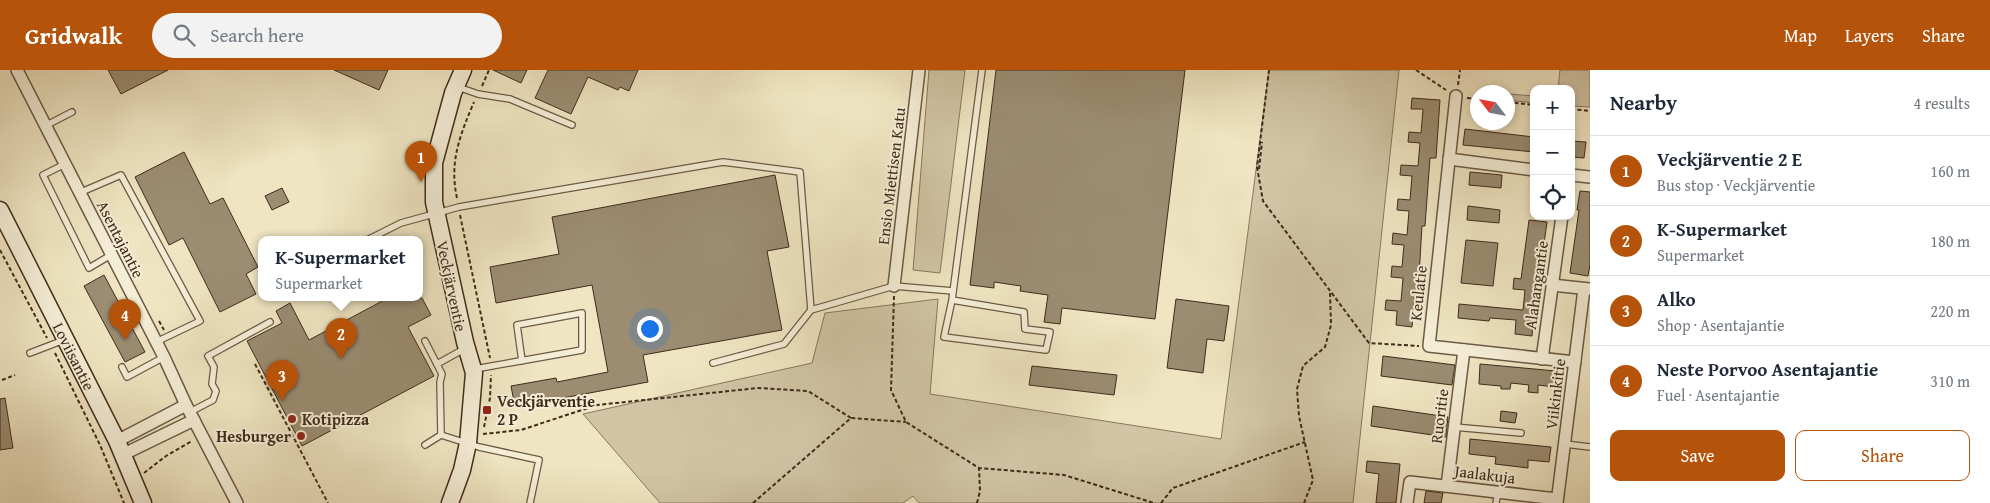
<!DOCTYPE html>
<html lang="en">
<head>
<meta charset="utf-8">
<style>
	:root { --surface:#fff; --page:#f2f2f3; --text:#1f2937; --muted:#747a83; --line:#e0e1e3; --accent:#b45309 }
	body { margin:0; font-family:"Gentium Book Plus",serif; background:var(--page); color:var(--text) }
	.controls { position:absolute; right:15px; top:15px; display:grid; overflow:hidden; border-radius:10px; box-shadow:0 2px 8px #0003 }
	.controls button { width:45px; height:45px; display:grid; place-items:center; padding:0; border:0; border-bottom:1px solid var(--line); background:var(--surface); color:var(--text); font:25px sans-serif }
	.compass { position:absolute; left:1470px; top:15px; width:45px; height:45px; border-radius:50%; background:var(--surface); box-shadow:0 2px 8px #0003; rotate:302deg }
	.you { position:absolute; left:649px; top:258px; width:18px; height:18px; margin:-12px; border:4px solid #fff; border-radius:50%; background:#1a73e8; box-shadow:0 0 0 8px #1a73e833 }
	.badge { display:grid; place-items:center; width:32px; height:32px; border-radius:50%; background:var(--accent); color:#fff; font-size:16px; font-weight:700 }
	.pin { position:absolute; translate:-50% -41px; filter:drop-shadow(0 1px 2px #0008) }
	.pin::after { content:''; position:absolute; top:26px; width:18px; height:15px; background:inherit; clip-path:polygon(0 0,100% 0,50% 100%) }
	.popup { position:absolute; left:258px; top:166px; width:165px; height:65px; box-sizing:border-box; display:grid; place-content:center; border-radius:10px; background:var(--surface); filter:drop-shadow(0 1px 4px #0005); font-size:16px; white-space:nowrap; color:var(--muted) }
	.popup b { font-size:19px; color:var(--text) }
	.popup::after { content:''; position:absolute; left:50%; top:100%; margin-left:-10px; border:10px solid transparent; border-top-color:var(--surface) }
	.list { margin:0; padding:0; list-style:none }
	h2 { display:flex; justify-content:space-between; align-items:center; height:65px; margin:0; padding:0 20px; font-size:21px }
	h2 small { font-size:16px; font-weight:400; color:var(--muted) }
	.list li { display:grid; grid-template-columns:32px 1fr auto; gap:15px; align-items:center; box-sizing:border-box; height:70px; padding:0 20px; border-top:1px solid var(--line) }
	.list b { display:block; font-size:19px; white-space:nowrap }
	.list p { margin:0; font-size:16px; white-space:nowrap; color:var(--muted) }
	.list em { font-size:16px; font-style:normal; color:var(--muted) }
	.actions { display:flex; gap:10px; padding:15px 20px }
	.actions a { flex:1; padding:11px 0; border:1px solid var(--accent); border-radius:10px; text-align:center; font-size:18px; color:var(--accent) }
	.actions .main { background:var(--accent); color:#fff }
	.icon { flex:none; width:28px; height:28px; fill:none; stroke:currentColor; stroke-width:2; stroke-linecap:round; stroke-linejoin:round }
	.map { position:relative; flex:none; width:1590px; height:433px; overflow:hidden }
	header { display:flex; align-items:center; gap:30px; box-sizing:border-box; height:70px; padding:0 25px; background:var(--accent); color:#fff }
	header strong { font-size:24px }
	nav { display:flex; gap:28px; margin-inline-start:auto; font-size:18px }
	.search { width:350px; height:45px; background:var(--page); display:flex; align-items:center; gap:12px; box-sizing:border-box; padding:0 18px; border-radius:28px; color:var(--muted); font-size:19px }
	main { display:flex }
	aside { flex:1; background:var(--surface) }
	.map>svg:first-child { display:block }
	.green { fill:#d1c5a6; stroke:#887860 }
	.building { fill:#9b8c72; stroke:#402b1b }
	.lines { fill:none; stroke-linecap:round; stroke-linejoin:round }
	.service-casing { stroke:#6c5a45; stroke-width:8 }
	.minor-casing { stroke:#6c5a45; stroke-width:14 }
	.secondary-casing { stroke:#402b1b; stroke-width:19 }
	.path { stroke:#402b1b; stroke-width:2; stroke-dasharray:4 2.5; stroke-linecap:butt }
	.service { stroke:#f5eed7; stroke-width:5.5 }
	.minor { stroke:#f5eed7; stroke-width:11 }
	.secondary { stroke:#f5eed7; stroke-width:16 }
	.poi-dot { fill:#8f2418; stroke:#f5eed7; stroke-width:2 }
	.labels { text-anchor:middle; stroke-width:4; stroke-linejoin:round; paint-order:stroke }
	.street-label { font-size:16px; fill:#402b1b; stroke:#f5eed7 }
	.poi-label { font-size:16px; font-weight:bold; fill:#402b1b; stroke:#f5eed7; text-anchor:start }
</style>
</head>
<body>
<header>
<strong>Gridwalk</strong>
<div class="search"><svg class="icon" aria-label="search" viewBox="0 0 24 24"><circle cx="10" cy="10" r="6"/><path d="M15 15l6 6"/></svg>Search here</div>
<nav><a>Map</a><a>Layers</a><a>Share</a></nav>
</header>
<main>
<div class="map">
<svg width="1590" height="433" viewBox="0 0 1590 433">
	<rect width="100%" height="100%" fill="#efe5c2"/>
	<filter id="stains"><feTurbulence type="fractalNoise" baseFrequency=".004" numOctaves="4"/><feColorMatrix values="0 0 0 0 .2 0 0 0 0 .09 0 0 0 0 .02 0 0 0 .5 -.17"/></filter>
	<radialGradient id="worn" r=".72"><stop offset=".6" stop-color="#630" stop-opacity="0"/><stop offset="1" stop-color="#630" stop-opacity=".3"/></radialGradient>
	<g class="green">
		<polygon points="929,0 965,0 940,203 913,200"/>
		<polygon points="1269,0 1399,0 1353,433 919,433 913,426 903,433 660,433 583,344 812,293 825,243 938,229 930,324 1221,369"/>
		<polygon points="1560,0 1590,0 1590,37 1571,36 1571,19 1558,19"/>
		<polygon points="1508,24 1534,26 1534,33 1508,30"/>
	</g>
	<g class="building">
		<polygon points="108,0 168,0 121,24"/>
		<polygon points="334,0 388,0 379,20"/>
		<polygon points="493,0 527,0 521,13"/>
		<polygon points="548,0 638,0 629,21 620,17 618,20 588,7 571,44 535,28"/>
		<polygon points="996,0 1185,0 1155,249 1062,238 1060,254 1044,252 1048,225 1020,221 1021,216 994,212 994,218 970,215"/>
		<polygon points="1412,28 1440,30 1436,88 1430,88 1425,156 1422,156 1418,223 1415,222 1412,257 1396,255 1397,241 1385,240 1386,230 1401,231 1403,208 1391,207 1392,196 1402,197 1404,175 1392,174 1393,163 1407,165 1409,141 1397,140 1398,129 1410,130 1412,106 1400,105 1401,95 1418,96 1420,73 1408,72 1409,62 1421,63 1423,39 1411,39"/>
		<polygon points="1465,59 1534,67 1534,82 1463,75"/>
		<polygon points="1571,71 1586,72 1584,88 1571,87"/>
		<polygon points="184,82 210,134 223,128 258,197 246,204 256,224 220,242 183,168 169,175 135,107"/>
		<polygon points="1470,102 1502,105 1501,118 1469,115"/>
		<polygon points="775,105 789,177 767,181 782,260 643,285 648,312 515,337 511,316 556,308 557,312 608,302 592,215 496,233 490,197 559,184 552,147"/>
		<polygon points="282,118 289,132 272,140 265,126"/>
		<polygon points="1580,121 1590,122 1590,195 1588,206 1570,203 1579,140 1577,140"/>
		<polygon points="1468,136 1500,140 1499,153 1467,150"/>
		<polygon points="1529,150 1547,152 1539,210 1542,211 1540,235 1534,235 1532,266 1515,264 1516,250 1490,248 1489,251 1458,248 1459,234 1523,240 1525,220 1513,219 1514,208 1521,209"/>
		<polygon points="1466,170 1498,173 1493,216 1461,213"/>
		<polygon points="104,205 145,282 125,292 84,216"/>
		<polygon points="388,228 422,228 431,245 408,257 434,306 302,376 247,271 282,253 276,241 290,233 309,270"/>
		<polygon points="1176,229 1229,236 1224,271 1207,269 1203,303 1167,298"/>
		<polygon points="1383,286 1455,295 1452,315 1381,306"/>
		<polygon points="1480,294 1556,301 1555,317 1538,315 1538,323 1528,322 1529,315 1511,313 1510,319 1501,319 1501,316 1479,314"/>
		<polygon points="1032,296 1117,305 1114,325 1029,315"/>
		<polygon points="5,328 13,378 0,380 0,329"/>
		<polygon points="1373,336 1448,347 1446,367 1371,356"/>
		<polygon points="1501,341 1517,343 1515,353 1500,351"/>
		<polygon points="1470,369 1551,377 1549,392 1528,390 1528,398 1495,394 1496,387 1469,384"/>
		<polygon points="1367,391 1400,394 1396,433 1376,433 1379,404 1366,402"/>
		<polygon points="1426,421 1443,423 1441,433 1424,433"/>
	</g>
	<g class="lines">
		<g class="service-casing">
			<g id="service">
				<polyline points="458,17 478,24 510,29 572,55"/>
				<polyline points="45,56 72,42"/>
				<polyline points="65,94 43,105 89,198 111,185"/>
				<polyline points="79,123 121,105 200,251 156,272"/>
				<polyline points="367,170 401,153 459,137 723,92 800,102 811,240"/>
				<polyline points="952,230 1024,242 1025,259 1050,262 1046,280 944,267 952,230 982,0"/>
				<polyline points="425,271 442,304 440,312 441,365"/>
				<polyline points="30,283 64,270"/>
				<polyline points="713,293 784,274 811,240 894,216 953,221"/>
				<polyline points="437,294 466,278"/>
				<polyline points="122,297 127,307 164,287"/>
				<polyline points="475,299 582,280 582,243 517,255 522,291"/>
				<polyline points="190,342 213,330 216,321 212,314 214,297 208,286 270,252"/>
				<polyline points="1454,357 1521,363"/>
				<polyline points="1565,374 1590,377"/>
				<polyline points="425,375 441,365 479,377 539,390 530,433"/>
				<polyline points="1496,433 1498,422"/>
			</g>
		</g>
		<g class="minor-casing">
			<g id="minor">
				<polyline points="17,0 164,287 186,335 237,433"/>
				<polyline points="1456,26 1429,276 1575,292"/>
				<polyline points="1449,89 1534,100"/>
				<polyline points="1571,105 1590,107"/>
				<polyline points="1552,215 1590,219"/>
				<polyline points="894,216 919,0"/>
				<polyline points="1542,289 1562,146"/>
				<polyline points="117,371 186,335"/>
				<polyline points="124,384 194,350"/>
				<polyline points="1447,416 1464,280"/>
				<polyline points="1407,433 1410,412 1557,429"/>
				<polyline points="1557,433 1584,219"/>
			</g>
		</g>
		<g class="secondary-casing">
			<g id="secondary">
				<path id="s1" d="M 0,140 L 117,371 L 143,433"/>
				<polyline points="450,433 462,400 468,373 474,303 465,272 434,132 434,93 453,23 463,0"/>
			</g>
		</g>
		<g class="path">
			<polyline points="1269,0 1257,97 1263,131 1369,273 1419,276"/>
			<polyline points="1416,0 1446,20"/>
			<polyline points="1458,15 1460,0"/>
			<polyline points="482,16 489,0"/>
			<polyline points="1467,28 1478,29"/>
			<polyline points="1508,32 1534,35"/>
			<polyline points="1571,39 1590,41"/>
			<polyline points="1259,99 1262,72"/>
			<path d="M 457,128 C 449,92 460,65 474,32"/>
			<polyline points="460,145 490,288"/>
			<polyline points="0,180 47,268"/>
			<polyline points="894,226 891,320 906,352 979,398 1064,405 1154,433"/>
			<polyline points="159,251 164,260"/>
			<polyline points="55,283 100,375 124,433"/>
			<polyline points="255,294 328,433"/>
			<polyline points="2,310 15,305"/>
			<polyline points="484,357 490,328 491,305"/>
			<polyline points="483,364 521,360 597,335 758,318 808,321 851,348"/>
			<polyline points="144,403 166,386 192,371"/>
			<polyline points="753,433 851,348 906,352"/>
			<polyline points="977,433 980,421 979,398"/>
			<polyline points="1161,433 1173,418 1305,372"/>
			<polyline points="1304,433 1313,410 1299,346 1297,319 1303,296 1325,277 1331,255 1330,223"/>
		</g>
		<use href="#service" class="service"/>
		<use href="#minor" class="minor"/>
		<use href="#secondary" class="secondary"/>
	</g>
	<g class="poi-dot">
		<rect x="482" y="335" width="10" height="10" rx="2.5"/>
		<circle cx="292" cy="349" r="5"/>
		<circle cx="301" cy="366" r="5"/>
	</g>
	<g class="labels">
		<g class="street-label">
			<text transform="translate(891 106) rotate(-83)" y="6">Ensio Miettisen Katu</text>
			<text transform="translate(121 169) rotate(63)" y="6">Asentajantie</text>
			<text transform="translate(1536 215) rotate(-82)" y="6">Alahangantie</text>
			<text transform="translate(452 216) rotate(78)" y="6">Veckjärventie</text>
			<text transform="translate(1418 223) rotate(-84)" y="6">Keulatie</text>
			<text dy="6" stroke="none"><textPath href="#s1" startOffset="164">Loviisantie</textPath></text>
			<text transform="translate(1555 324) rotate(-83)" y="6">Viikinkitie</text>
			<text transform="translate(1439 346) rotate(-83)" y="6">Ruoritie</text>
			<text transform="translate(1485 404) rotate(7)" y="6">Jaalakuja</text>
		</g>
		<g class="poi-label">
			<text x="497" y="337">Veckjärventie<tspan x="497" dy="18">2 P</tspan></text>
			<text x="302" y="355">Kotipizza</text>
			<text x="291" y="372" text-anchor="end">Hesburger</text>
		</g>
	</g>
	<rect width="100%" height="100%" filter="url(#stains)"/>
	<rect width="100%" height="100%" fill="url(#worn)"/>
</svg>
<div class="controls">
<button>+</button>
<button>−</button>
<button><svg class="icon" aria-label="locate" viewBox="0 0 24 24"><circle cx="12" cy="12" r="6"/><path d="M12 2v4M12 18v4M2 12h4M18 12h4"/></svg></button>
</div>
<svg class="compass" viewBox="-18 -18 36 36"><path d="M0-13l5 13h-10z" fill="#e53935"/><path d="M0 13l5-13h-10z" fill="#747a83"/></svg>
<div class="you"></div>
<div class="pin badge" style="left:421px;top:112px">1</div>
<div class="pin badge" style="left:341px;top:289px">2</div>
<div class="popup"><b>K-Supermarket</b>Supermarket</div>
<div class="pin badge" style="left:282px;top:331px">3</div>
<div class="pin badge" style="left:125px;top:270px">4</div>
</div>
<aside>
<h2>Nearby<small>4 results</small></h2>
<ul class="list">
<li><span class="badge">1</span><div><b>Veckjärventie 2 E</b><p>Bus stop · Veckjärventie</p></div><em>160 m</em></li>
<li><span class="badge">2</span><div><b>K-Supermarket</b><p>Supermarket</p></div><em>180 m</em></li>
<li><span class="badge">3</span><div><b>Alko</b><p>Shop · Asentajantie</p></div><em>220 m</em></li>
<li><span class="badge">4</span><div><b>Neste Porvoo Asentajantie</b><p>Fuel · Asentajantie</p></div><em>310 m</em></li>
</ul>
<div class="actions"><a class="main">Save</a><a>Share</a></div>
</aside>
</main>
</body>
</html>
